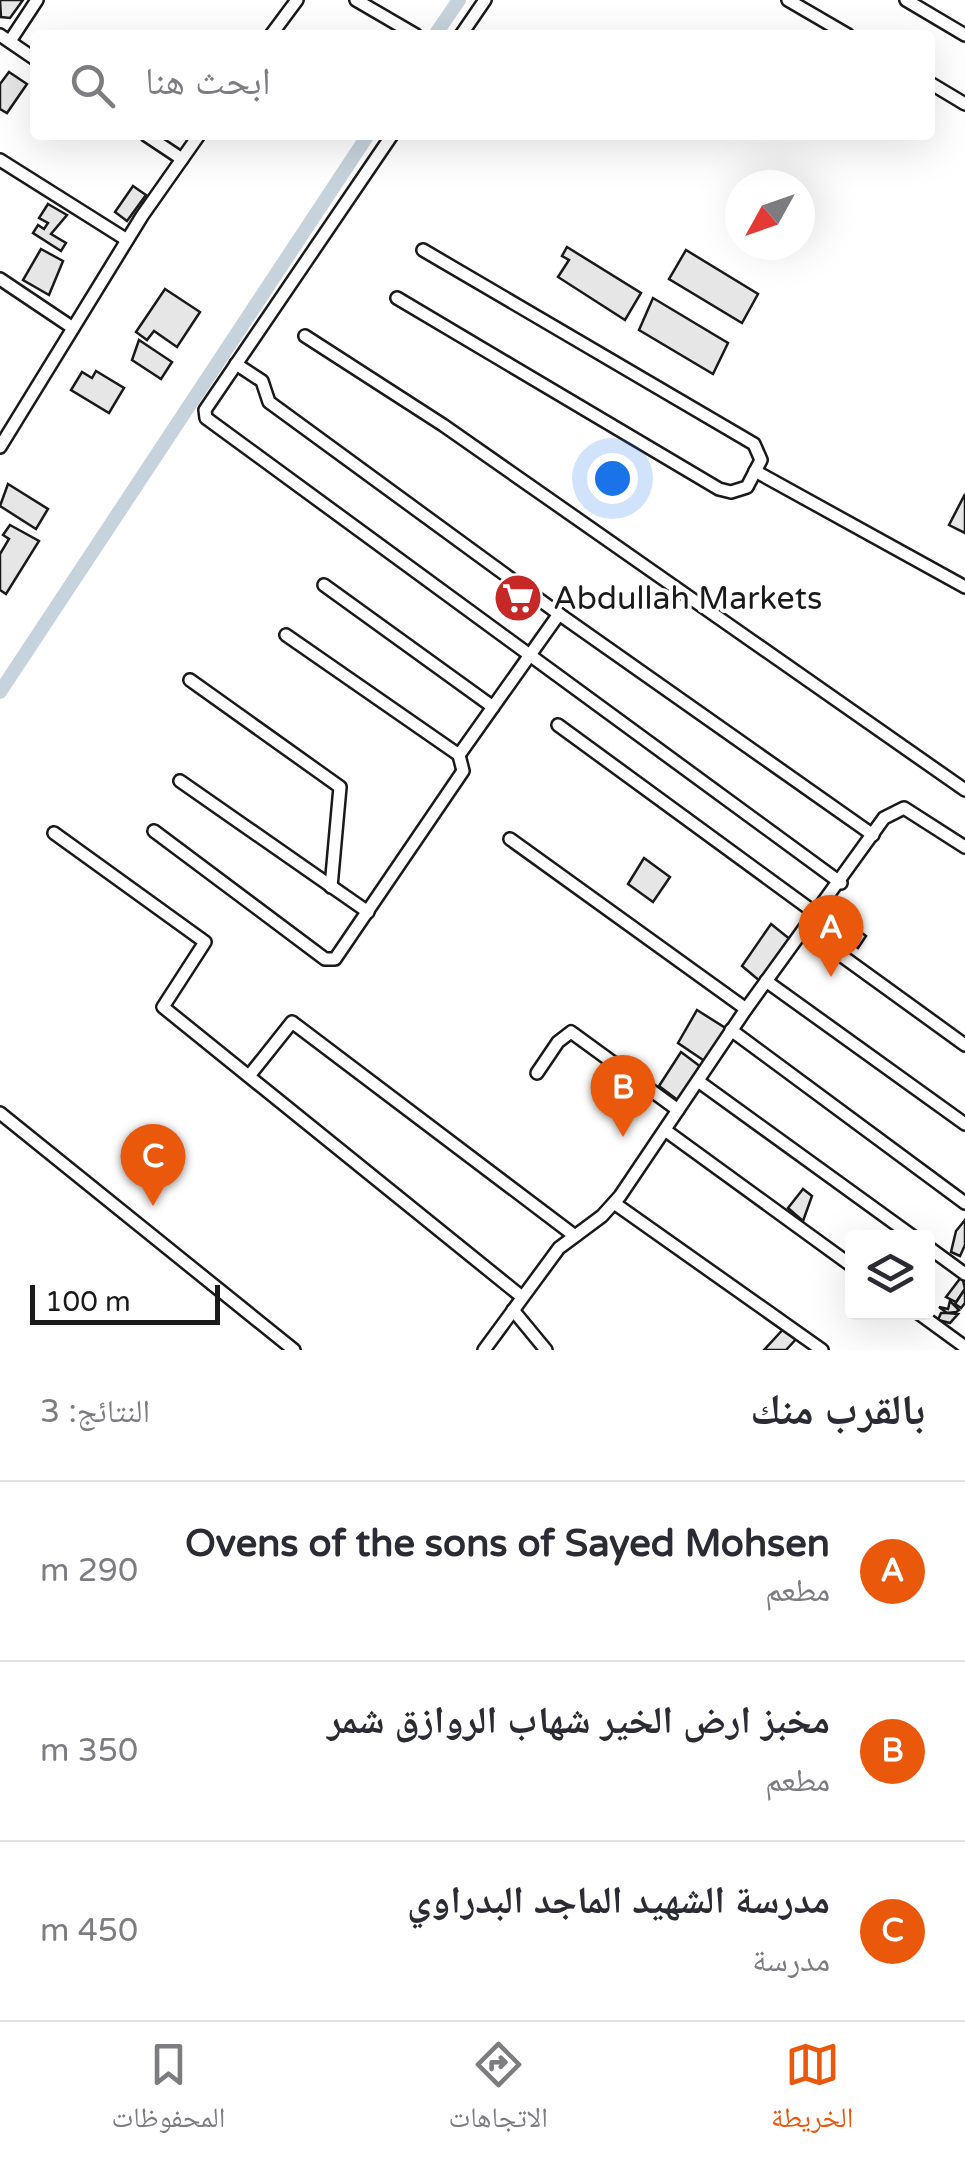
<!DOCTYPE html>
<html lang="ar">
<head>
<meta charset="utf-8">
<style>
	:root { --surface:#fff; --page:#f2f2f3; --text:#2b2b33; --muted:#7c7c81; --line:#e1e1e2; --accent:#ea580c }
	body { margin:0; font-family:"Varela Round","Noto Naskh Arabic",sans-serif; background:var(--page); color:var(--text); direction:rtl }
	.controls { position:absolute; right:30px; bottom:30px; display:grid; overflow:hidden; border-radius:10px; box-shadow:0 10px 40px #0002 }
	.controls button { width:90px; height:90px; display:grid; place-items:center; padding:0; border:0; border-bottom:2px solid var(--line); background:var(--surface); color:var(--text); font:50px sans-serif }
	.compass { position:absolute; left:725px; top:170px; width:90px; height:90px; border-radius:50%; background:var(--surface); box-shadow:0 10px 40px #0002; rotate:230deg }
	.scale { position:absolute; left:30px; bottom:25px; width:190px; box-sizing:border-box; padding-left:10px; border:5px solid #1a1a1a; border-top:0; font-size:28px; line-height:35px; white-space:nowrap; color:#1a1a1a; -webkit-text-stroke:8px #fff; paint-order:stroke }
	.you { position:absolute; left:612px; top:478px; width:35px; height:35px; margin:-25px; border:8px solid #fff; border-radius:50%; background:#1a73e8; box-shadow:0 0 0 15px #1a73e833 }
	.badge { display:grid; place-items:center; width:65px; height:65px; border-radius:50%; background:var(--accent); color:#fff; font-size:32px; font-weight:700 }
	.pin { position:absolute; translate:-50% -82px; filter:drop-shadow(0 2px 5px #0008) }
	.pin::after { content:''; position:absolute; top:52px; width:35px; height:30px; background:inherit; clip-path:polygon(0 0,100% 0,50% 100%) }
	.list { margin:0; padding:0; list-style:none }
	h2 { display:flex; justify-content:space-between; align-items:center; height:130px; margin:0; padding:0 40px; font-size:42px }
	h2 small { font-size:32px; font-weight:400; color:var(--muted) }
	.list li { display:grid; grid-template-columns:65px 1fr auto; gap:30px; align-items:center; box-sizing:border-box; height:180px; padding:0 40px; border-top:2px solid var(--line) }
	.list b { display:block; font-size:38px; white-space:nowrap }
	.list p { margin:0; font-size:32px; white-space:nowrap; color:var(--muted) }
	.list em { font-size:32px; font-style:normal; color:var(--muted) }
	.icon { flex:none; width:55px; height:55px; fill:none; stroke:currentColor; stroke-width:2; stroke-linecap:round; stroke-linejoin:round }
	.map { position:relative; flex:none; width:965px; height:1350px; overflow:hidden; direction:ltr }
	.search { position:absolute; background:var(--surface); box-shadow:0 10px 40px #0002; left:30px; right:30px; top:30px; height:110px; display:flex; align-items:center; gap:25px; box-sizing:border-box; padding:0 35px; border-radius:10px; color:var(--muted); font-size:38px }
	.sheet { height:670px; background:var(--surface) }
	nav { display:flex; justify-content:space-around; align-items:center; box-sizing:border-box; height:140px; border-top:2px solid var(--line); background:var(--surface); font-size:28px; color:var(--muted) }
	nav a { display:grid; justify-items:center; gap:5px }
	nav .on { color:var(--accent) }
	.map>svg:first-child { display:block }
	.lines { fill:none; stroke-linecap:round; stroke-linejoin:round }
	.canal { stroke:#c6d2dc; stroke-width:14 }
	.building { fill:#e6e6e6; stroke:#1a1a1a; stroke-width:2.5 }
	.minor-casing { stroke:#1a1a1a; stroke-width:16 }
	.minor { stroke:#fff; stroke-width:11 }
	.labels { text-anchor:middle; stroke-width:8; stroke-linejoin:round; paint-order:stroke }
	.poi-label { font-size:32px; fill:#1a1a1a; stroke:#fff; text-anchor:start }
</style>
</head>
<body>
<div class="map">
<svg width="965" height="1350" viewBox="0 0 965 1350">
	<rect width="100%" height="100%" fill="#fff"/>
	<g class="lines">
		<g class="canal">
			<polyline points="435,35 459,0"/>
			<polyline points="0,692 368,135"/>
		</g>
	</g>
	<g class="building">
		<polygon points="0,0 23,0 10,18 1,17"/>
		<polygon points="9,72 27,84 7,113 0,109 0,84"/>
		<polygon points="133,186 146,195 127,221 115,212"/>
		<polygon points="48,204 67,215 51,234 66,243 61,251 33,233 38,225 44,229 48,223 39,218"/>
		<polygon points="567,247 641,293 625,320 558,277 569,260 562,256"/>
		<polygon points="41,249 63,261 49,295 23,280"/>
		<polygon points="686,250 758,294 742,323 669,279"/>
		<polygon points="165,289 200,312 177,347 154,331 147,340 136,332"/>
		<polygon points="653,298 728,343 713,374 639,330"/>
		<polygon points="139,340 172,362 161,379 132,360"/>
		<polygon points="96,371 124,388 109,413 71,390 82,372 92,378"/>
		<polygon points="8,484 48,509 36,529 0,506"/>
		<polygon points="965,494 965,533 949,525"/>
		<polygon points="10,525 39,541 6,594 0,590 0,554 9,539 3,535"/>
		<polygon points="644,858 670,877 653,902 628,884"/>
		<polygon points="837,914 866,936 858,948 849,942 842,952 821,936"/>
		<polygon points="771,924 791,940 761,982 742,966"/>
		<polygon points="697,1010 727,1029 706,1062 678,1043"/>
		<polygon points="681,1052 701,1067 679,1101 659,1086"/>
		<polygon points="803,1189 812,1196 803,1221 788,1208"/>
		<polygon points="965,1220 965,1245 960,1256 951,1252 956,1231"/>
		<polygon points="962,1276 965,1289 956,1302 946,1297"/>
		<polygon points="965,1289 965,1303 961,1308 955,1304"/>
		<polygon points="950,1301 959,1310 956,1312 947,1313 939,1307 948,1309"/>
		<polygon points="941,1313 947,1313 958,1314 950,1323 938,1320"/>
		<polygon points="787,1325 798,1337 786,1350 764,1350"/>
	</g>
	<g class="lines">
		<g class="minor-casing">
			<g id="minor">
				<polyline points="356,0 416,35"/>
				<polyline points="788,0 848,35"/>
				<polyline points="906,0 965,35"/>
				<polyline points="0,35 35,59"/>
				<polyline points="271,35 297,0"/>
				<polyline points="461,35 485,0"/>
				<polyline points="10,41 37,0"/>
				<polyline points="930,83 965,104"/>
				<polyline points="146,135 182,159"/>
				<polyline points="392,135 205,410 206,418 841,883"/>
				<polyline points="0,160 127,240"/>
				<polyline points="0,279 73,328"/>
				<polyline points="397,298 719,489 731,492 747,487 761,460 754,444 423,250"/>
				<polyline points="305,336 443,425 965,790"/>
				<polyline points="236,364 262,381 269,402 559,614 873,835"/>
				<polyline points="0,447 142,216 199,135"/>
				<polyline points="755,471 965,587"/>
				<polyline points="324,585 493,707"/>
				<polyline points="286,635 459,755 559,614"/>
				<polyline points="190,680 340,787 331,887"/>
				<polyline points="558,725 818,915"/>
				<polyline points="180,781 368,912"/>
				<polyline points="154,831 325,959 335,959 463,771 459,755"/>
				<polyline points="54,833 205,942 163,1007 522,1297"/>
				<polyline points="510,839 746,1009"/>
				<polyline points="806,930 965,1045"/>
				<polyline points="766,981 965,1124"/>
				<polyline points="731,1030 965,1203"/>
				<polyline points="537,1073 558,1042 571,1032 678,1110"/>
				<polyline points="249,1076 292,1022 575,1236"/>
				<polyline points="698,1081 915,1238"/>
				<polyline points="0,1113 294,1350"/>
				<polyline points="669,1133 852,1266"/>
				<polyline points="614,1203 822,1350"/>
				<polyline points="928,1247 965,1274"/>
				<polyline points="513,1310 546,1350"/>
				<polyline points="917,1312 965,1347"/>
				<polyline points="484,1350 559,1248 602,1216 620,1196 746,1009 884,818 904,808 965,847"/>
			</g>
		</g>
		<use href="#minor" class="minor"/>
	</g>
	<defs>
		<g id="supermarket-disc" transform="scale(2.5)"><circle r="9.5" fill="#c62828" stroke="#fff"/><path d="M-6-5.5h2.5l.6 2H6L4.5 2H-2.5L-4.4-4H-6ZM-1.5 3.2a1.3 1.3 0 1 0 .1 0ZM3 3.2a1.3 1.3 0 1 0 .1 0Z" fill="#fff"/></g>
	</defs>
	<g fill-rule="evenodd">
		<use href="#supermarket-disc" x="518" y="598"/>
	</g>
	<g class="labels">
		<g class="poi-label">
			<text x="553" y="609">Abdullah Markets</text>
		</g>
	</g>
</svg>
<div class="controls">
<button><svg class="icon" aria-label="layers" viewBox="0 0 24 24"><path d="M12 4l9 5-9 5-9-5zM3 14l9 5 9-5"/></svg></button>
</div>
<svg class="compass" viewBox="-18 -18 36 36"><path d="M0-13l5 13h-10z" fill="#e53935"/><path d="M0 13l5-13h-10z" fill="#7c7c81"/></svg>
<div class="scale">100 m</div>
<div class="you"></div>
<div class="pin badge" style="left:831px;top:977px">A</div>
<div class="pin badge" style="left:623px;top:1137px">B</div>
<div class="pin badge" style="left:153px;top:1206px">C</div>
<div class="search"><svg class="icon" aria-label="search" viewBox="0 0 24 24"><circle cx="10" cy="10" r="6"/><path d="M15 15l6 6"/></svg>ابحث هنا</div>
</div>
<section class="sheet">
<h2>بالقرب منك<small>النتائج: 3</small></h2>
<ul class="list">
<li><span class="badge">A</span><div><b>Ovens of the sons of Sayed Mohsen</b><p>مطعم</p></div><em>290 m</em></li>
<li><span class="badge">B</span><div><b>مخبز ارض الخير شهاب الروازق شمر</b><p>مطعم</p></div><em>350 m</em></li>
<li><span class="badge">C</span><div><b>مدرسة الشهيد الماجد البدراوي</b><p>مدرسة</p></div><em>450 m</em></li>
</ul>
</section>
<nav>
<a class="on"><svg class="icon" aria-label="map" viewBox="0 0 24 24"><path d="M3 6l6-2 6 2 6-2v14l-6 2-6-2-6 2zM9 4v14M15 6v14"/></svg>الخريطة</a>
<a><svg class="icon" aria-label="directions" viewBox="0 0 24 24"><path d="M12 3l9 9-9 9-9-9zM9 14v-3h6M13 9l2 2-2 2"/></svg>الاتجاهات</a>
<a><svg class="icon" aria-label="saved" viewBox="0 0 24 24"><path d="M7 4h10v16l-5-4-5 4z"/></svg>المحفوظات</a>
</nav>
</body>
</html>
